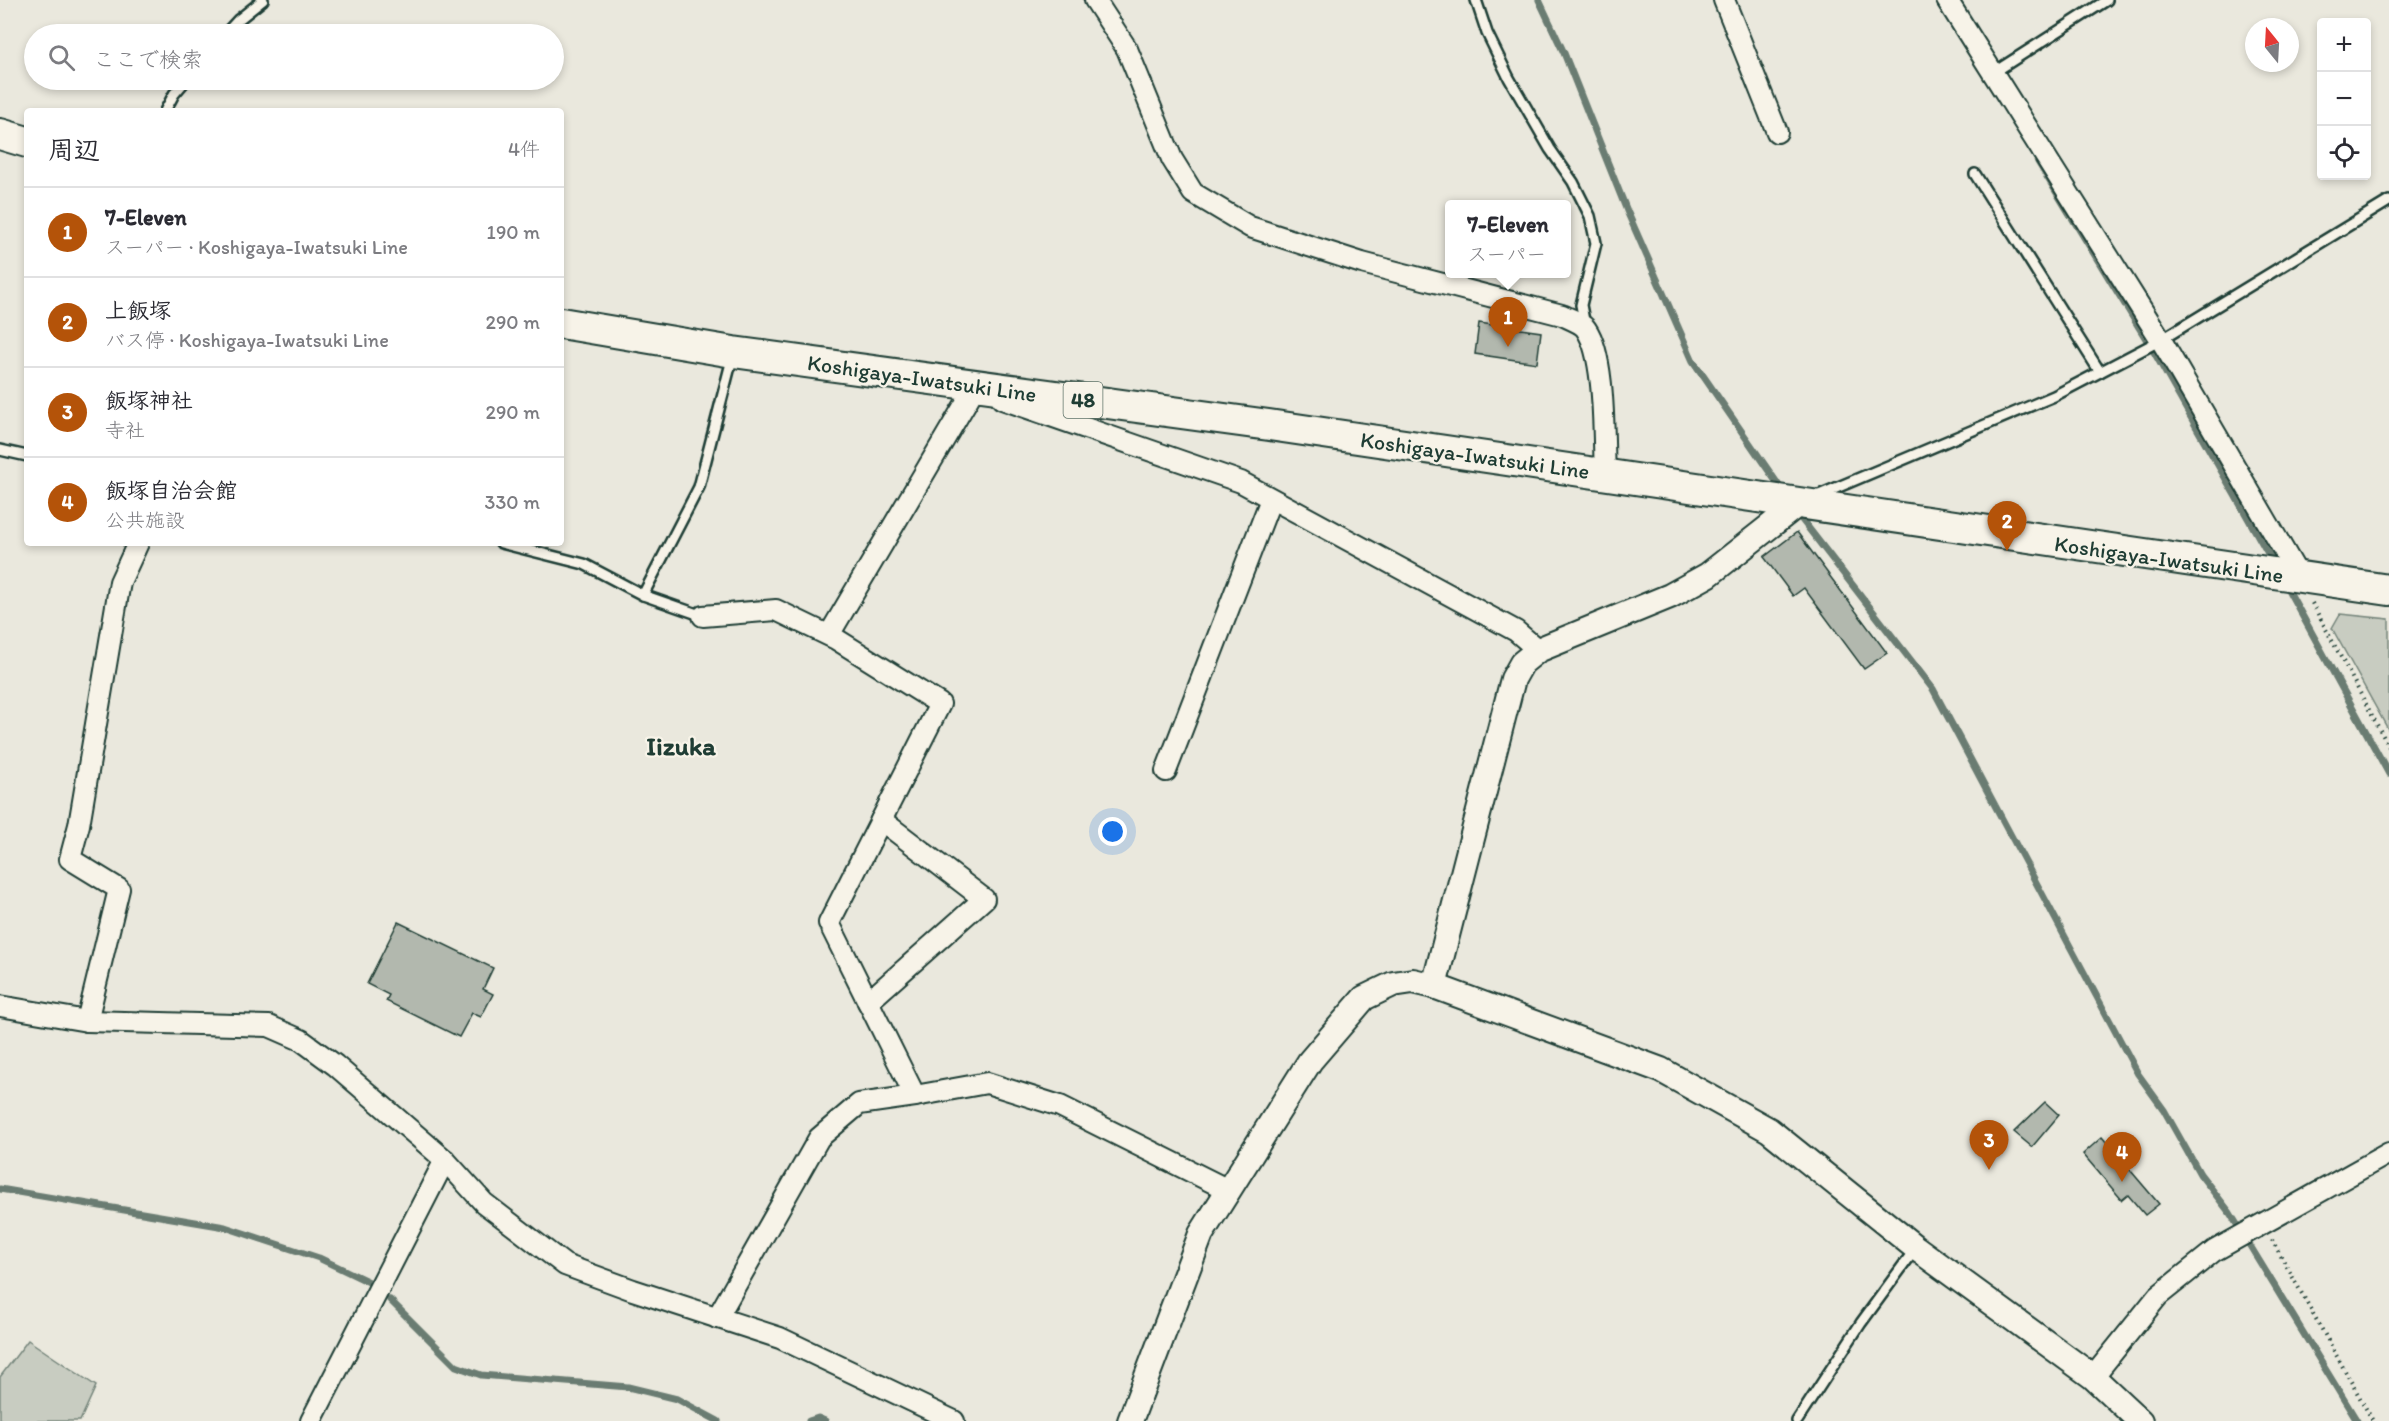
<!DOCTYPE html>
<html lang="ja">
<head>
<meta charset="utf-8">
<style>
	:root { --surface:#fff; --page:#f2f2f3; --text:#2b2b33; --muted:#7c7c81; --line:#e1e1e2; --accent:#b45309 }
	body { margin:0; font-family:Itim,"Klee One",sans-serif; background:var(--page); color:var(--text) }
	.controls { position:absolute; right:18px; top:18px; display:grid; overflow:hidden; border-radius:6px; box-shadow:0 3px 9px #0003 }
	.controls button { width:54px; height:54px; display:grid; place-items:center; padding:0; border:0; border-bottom:2px solid var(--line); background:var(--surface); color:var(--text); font:30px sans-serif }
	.compass { position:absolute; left:2245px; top:18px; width:54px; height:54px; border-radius:50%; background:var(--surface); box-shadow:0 3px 9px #0003; rotate:342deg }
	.you { position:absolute; left:1113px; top:832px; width:21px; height:21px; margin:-15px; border:4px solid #fff; border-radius:50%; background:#1a73e8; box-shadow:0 0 0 9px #1a73e833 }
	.badge { display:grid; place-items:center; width:39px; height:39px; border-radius:50%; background:var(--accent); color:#fff; font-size:20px; font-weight:700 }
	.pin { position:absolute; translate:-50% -50px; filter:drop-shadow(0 2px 3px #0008) }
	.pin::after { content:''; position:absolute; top:32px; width:21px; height:18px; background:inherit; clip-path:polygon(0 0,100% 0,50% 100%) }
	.popup { position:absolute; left:1445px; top:200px; width:126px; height:78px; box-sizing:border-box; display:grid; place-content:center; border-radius:6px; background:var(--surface); filter:drop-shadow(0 2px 4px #0005); font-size:20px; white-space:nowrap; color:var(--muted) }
	.popup b { font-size:22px; color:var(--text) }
	.popup::after { content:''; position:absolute; left:50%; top:100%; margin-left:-12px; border:12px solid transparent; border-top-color:var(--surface) }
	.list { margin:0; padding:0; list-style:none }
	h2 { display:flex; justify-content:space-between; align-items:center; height:78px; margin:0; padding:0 24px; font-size:26px }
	h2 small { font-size:20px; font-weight:400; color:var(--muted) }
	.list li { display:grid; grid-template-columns:39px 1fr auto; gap:18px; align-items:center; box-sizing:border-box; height:90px; padding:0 24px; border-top:2px solid var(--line) }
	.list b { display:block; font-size:22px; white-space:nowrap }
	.list p { margin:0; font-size:20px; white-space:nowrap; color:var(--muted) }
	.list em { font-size:20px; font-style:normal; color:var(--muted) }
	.icon { flex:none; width:33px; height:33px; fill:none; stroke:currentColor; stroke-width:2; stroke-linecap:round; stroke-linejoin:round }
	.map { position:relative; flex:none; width:2389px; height:1421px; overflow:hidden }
	.search { position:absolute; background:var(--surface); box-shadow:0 3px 9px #0003; left:24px; top:24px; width:540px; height:66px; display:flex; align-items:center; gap:15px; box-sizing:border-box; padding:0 21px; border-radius:33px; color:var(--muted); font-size:22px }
	.panel { position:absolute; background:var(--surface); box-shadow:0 3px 9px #0003; left:24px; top:108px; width:540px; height:438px; border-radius:6px }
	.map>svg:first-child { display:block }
	.green { fill:#c8ccc1; stroke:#74847a; stroke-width:1.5 }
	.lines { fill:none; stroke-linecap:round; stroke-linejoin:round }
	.stream { stroke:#6a7c72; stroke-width:7 }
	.building { fill:#b2b8ae; stroke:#1f3d34; stroke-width:1.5 }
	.service-casing { stroke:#1f3d34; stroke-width:14 }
	.minor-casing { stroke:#1f3d34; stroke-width:24 }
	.tertiary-casing { stroke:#1f3d34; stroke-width:28 }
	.primary-casing { stroke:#1f3d34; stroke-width:34 }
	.path { stroke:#1f3d34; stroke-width:4; stroke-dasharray:1.5 4.5; stroke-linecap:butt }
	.service { stroke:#f7f3e8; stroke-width:9 }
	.minor { stroke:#f7f3e8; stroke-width:20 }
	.tertiary { stroke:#f7f3e8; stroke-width:24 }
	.primary { stroke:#f7f3e8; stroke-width:30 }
	.labels { text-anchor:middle; stroke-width:4.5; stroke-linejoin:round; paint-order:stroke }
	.shield { fill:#f7f3e8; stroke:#60746a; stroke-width:1.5 }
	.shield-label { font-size:21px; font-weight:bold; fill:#1f3d34 }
	.street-label { font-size:22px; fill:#1f3d34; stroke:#f7f3e8 }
	.quarter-label { font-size:26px; font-weight:bold; fill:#1f3d34; stroke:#f7f3e8 }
</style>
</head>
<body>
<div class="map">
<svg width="2389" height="1421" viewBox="0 0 2389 1421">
	<rect width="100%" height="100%" fill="#eae8dd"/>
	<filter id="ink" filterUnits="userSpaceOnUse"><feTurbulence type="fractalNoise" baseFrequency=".0167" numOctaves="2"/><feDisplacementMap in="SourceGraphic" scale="12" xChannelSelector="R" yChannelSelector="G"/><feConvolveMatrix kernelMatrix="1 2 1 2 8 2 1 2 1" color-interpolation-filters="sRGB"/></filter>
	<g filter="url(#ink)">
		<g class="green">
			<polygon points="2340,614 2389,619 2389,731 2332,628"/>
			<polygon points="28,1340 96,1386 80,1421 0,1421 0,1377"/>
		</g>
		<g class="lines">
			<g class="stream">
				<polyline points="1539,0 1564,53 1627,211 1693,361 1782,490"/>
				<polyline points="2038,162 2154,352 2274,564"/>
				<polyline points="1796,512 1933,689 2138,1074 2164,1110 2200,1174 2230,1213 2357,1421"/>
				<polyline points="2285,584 2389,774"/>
				<polyline points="0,1189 225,1227 319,1258 369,1282"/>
				<polyline points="390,1300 456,1366 481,1375 628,1387 677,1399 718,1421"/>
				<polyline points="809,1421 818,1418 825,1421"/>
			</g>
		</g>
		<g class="building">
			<polygon points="1479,323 1541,332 1537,363 1475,354"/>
			<polygon points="1797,532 1887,653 1864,669 1804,588 1793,596 1764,557"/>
			<polygon points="398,922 493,968 483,989 493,994 481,1017 472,1013 459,1037 386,1001 389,995 367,984"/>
			<polygon points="2045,1102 2059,1115 2032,1147 2014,1132"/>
			<polygon points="2102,1137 2159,1204 2145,1215 2128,1195 2122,1200 2083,1154"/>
		</g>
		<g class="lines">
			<g class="service-casing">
				<g id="service">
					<polyline points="1476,0 1487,33 1509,78 1550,149 1573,182 1590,216 1596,243 1581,305 1585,326"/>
					<polyline points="225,34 238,20 263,0"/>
					<polyline points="1993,73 2107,0"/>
					<polyline points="165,111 174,94 186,80"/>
					<polyline points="1975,174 2100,372"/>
					<polyline points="0,450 27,456"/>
					<polyline points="1817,496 2054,396 2161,340 2389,201"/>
					<polyline points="501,543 584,564 643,595 703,616"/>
					<polyline points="643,595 699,487 733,355"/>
					<polyline points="1797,1421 1861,1323 1916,1248"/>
				</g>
			</g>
			<g class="minor-casing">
				<g id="minor">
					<path d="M 1095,0 L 1127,49 L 1172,159 L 1193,193 L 1250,227 L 1362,263 L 1562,315 C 1570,319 1582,323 1586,329 C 1606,358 1603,438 1605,474"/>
					<polyline points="1724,0 1777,132"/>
					<polyline points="1947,0 2161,340 2300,578"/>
					<polyline points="1002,399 1241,482 1516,631 1538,650"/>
					<polyline points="703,616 776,610 836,639 940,704 829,923 915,1096 987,1083 1060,1106 1228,1190"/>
					<polyline points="829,635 974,389"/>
					<polyline points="1166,771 1271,499"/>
					<polyline points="868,1002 984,899 881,820"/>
					<polyline points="0,1006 87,1021 269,1026 301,1040 335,1065 445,1160 484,1203 565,1265 633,1290 780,1338 954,1421"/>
					<polyline points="87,1021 119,889 70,859 79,825 120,582 138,543"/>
					<polyline points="717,1318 819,1138 859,1104 915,1096"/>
					<polyline points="2093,1377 2158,1296 2214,1251 2389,1153"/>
					<polyline points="311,1421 445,1160"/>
				</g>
			</g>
			<g class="tertiary-casing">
				<g id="tertiary">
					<polyline points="1434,986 1513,679 1522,663 1538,650 1670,596 1708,575 1798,504"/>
					<polyline points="1130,1421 1201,1234 1310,1061 1364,998 1393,984 1413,981 1434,986 1661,1070 1769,1130 1916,1248 2093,1377 2140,1421"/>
				</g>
			</g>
			<g class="primary-casing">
				<g id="primary">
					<polyline points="0,134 27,142"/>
					<polyline points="561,323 733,352 1269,425 2389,590"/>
				</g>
			</g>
			<g class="path">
				<polyline points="2312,603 2389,747"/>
				<polyline points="2272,1240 2373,1421"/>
			</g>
			<use href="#service" class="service"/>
			<use href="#minor" class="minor"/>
			<use href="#tertiary" class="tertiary"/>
			<use href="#primary" class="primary"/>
		</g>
	</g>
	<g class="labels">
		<rect class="shield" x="1063.5" y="382" width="39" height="36" rx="4.5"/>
		<g class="shield-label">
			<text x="1083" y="407">48</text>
		</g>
		<g class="street-label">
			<text transform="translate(922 378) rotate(8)" y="8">Koshigaya-Iwatsuki Line</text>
			<text transform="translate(1475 455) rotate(8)" y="8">Koshigaya-Iwatsuki Line</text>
			<text transform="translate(2169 559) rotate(8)" y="8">Koshigaya-Iwatsuki Line</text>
		</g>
		<g class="quarter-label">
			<text x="681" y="755">Iizuka</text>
		</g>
	</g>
</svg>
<div class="controls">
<button>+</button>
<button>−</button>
<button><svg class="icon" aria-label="locate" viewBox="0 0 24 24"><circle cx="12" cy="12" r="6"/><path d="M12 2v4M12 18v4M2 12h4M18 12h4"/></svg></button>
</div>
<svg class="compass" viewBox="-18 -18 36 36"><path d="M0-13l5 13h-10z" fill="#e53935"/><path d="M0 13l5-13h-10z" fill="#7c7c81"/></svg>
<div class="you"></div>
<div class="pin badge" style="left:1508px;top:347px">1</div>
<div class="popup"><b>7-Eleven</b>スーパー</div>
<div class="pin badge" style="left:2007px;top:551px">2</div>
<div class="pin badge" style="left:1989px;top:1170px">3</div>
<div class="pin badge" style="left:2122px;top:1182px">4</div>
<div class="search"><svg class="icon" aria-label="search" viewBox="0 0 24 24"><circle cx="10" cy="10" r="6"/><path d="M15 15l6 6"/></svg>ここで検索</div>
<section class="panel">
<h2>周辺<small>4件</small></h2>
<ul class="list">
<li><span class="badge">1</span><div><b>7-Eleven</b><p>スーパー · Koshigaya-Iwatsuki Line</p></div><em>190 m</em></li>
<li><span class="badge">2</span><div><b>上飯塚</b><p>バス停 · Koshigaya-Iwatsuki Line</p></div><em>290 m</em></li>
<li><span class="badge">3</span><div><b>飯塚神社</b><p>寺社</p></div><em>290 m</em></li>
<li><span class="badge">4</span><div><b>飯塚自治会館</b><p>公共施設</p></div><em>330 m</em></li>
</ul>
</section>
</div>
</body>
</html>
